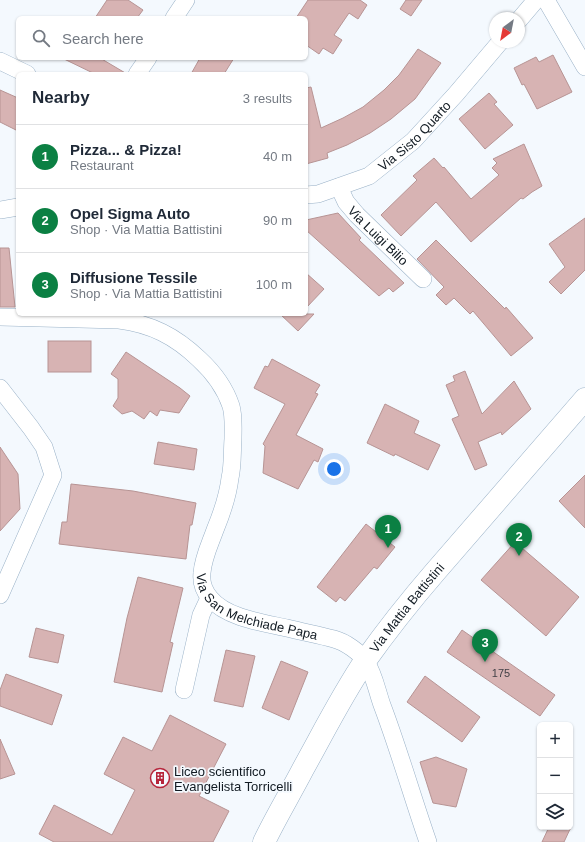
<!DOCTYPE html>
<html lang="en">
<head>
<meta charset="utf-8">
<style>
	:root { --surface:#fff; --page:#f6f6f7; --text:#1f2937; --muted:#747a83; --line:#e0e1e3; --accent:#0b8043 }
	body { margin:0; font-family:Helvetica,sans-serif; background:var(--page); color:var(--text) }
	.controls { position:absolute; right:12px; bottom:12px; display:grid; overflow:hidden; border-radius:6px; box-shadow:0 1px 3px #0004 }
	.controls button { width:36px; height:36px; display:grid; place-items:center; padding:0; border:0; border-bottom:1px solid var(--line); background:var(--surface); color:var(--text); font:20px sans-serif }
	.compass { position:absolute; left:489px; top:12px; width:36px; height:36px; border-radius:50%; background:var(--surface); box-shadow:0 1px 3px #0004; rotate:212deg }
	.you { position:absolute; left:334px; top:469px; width:14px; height:14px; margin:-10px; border:3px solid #fff; border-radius:50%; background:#1a73e8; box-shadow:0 0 0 6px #1a73e833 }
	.badge { display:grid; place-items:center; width:26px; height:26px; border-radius:50%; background:var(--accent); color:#fff; font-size:13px; font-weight:700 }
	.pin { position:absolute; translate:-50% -33px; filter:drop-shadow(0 1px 2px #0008) }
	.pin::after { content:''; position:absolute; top:21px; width:14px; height:12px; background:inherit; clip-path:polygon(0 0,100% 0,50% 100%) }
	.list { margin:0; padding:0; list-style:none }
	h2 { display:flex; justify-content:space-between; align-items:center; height:52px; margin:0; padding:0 16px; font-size:17px }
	h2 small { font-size:13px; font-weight:400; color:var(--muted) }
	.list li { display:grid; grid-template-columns:26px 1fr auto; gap:12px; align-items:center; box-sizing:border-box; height:64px; padding:0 16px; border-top:1px solid var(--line) }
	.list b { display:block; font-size:15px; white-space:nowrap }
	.list p { margin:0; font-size:13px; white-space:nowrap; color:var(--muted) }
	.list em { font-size:13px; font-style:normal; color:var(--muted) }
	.icon { flex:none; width:22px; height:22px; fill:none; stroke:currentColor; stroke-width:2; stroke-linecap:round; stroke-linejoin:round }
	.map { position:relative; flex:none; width:585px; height:842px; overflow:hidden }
	.search { position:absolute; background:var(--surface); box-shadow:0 1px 3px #0004; left:16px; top:16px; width:292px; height:44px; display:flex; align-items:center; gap:10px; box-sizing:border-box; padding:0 14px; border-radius:6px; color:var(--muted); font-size:15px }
	.panel { position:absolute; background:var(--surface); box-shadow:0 1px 3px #0004; left:16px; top:72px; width:292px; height:244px; border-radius:6px }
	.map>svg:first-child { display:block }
	.building { fill:#d7b3b3; stroke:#b79494 }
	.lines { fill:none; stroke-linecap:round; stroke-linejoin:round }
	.street-casing { stroke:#99b1c7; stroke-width:18 }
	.secondary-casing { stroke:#99b1c7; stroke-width:23 }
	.street { stroke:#fff; stroke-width:17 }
	.secondary { stroke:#fff; stroke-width:22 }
	.labels { text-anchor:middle; stroke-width:3.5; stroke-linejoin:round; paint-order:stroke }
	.number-label { font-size:11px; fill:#424046 }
	.street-label { font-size:13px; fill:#111a22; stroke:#f4f9fe }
	.poi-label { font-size:13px; fill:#111a22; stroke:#f4f9fe; text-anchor:start }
</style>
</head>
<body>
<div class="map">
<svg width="585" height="842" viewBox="0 0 585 842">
	<rect width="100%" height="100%" fill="#f4f9fe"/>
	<g class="building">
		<polygon points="107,0 128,0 143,10 137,18 95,18"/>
		<polygon points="308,0 360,0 367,5 358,19 349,13 334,35 342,40 333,54 323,48 319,54 306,45 306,18 296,18"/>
		<polygon points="406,0 422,0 411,16 400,9"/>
		<polygon points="418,49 441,63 415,99 391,119 370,133 347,145 327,153 328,158 306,164 306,88 311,87 321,128 343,118 363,107 384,90 399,75"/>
		<polygon points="553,55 572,92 537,109 524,84 522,85 514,68 536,57 539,62"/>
		<polygon points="62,58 100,58 127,74 95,74"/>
		<polygon points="200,58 234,58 224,74 191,74"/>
		<polygon points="0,90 18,98 18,131 0,122"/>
		<polygon points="489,93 497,102 494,104 513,125 485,149 459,119"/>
		<polygon points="524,144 542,186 532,192 523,199 521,198 471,242 436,202 401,236 381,215 417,180 413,176 434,158 443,168 444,167 471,199 499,175 492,168 497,163 493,159"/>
		<polygon points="338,213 361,238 359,240 404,283 393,292 389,288 379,296 306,230 306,220"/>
		<polygon points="585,218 585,270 561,294 549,282 565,267 549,244"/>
		<polygon points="436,240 505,309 506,307 533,338 511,356 473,311 470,314 454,298 446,305 436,295 444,287 417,259"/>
		<polygon points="0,248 9,248 15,307 0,307"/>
		<polygon points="306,273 324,289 306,308"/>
		<polygon points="280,314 314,314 298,331"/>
		<rect x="48" y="341" width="43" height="31"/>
		<polygon points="126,352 180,388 190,396 179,413 160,410 157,416 150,411 144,419 132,411 122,414 113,406 118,398 118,379 111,374"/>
		<polygon points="272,359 320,385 315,393 318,394 296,435 323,449 318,462 314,460 298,489 263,473 265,446 263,444 285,404 254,388 265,366 268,367"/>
		<polygon points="465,371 482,414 514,381 531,409 502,435 501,432 478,442 487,465 475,470 452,419 459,416 446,385 455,381 453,376"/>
		<polygon points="385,404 419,421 414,433 440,445 428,470 395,454 394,456 367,443"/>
		<polygon points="158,442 197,449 194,470 154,464"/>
		<polygon points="0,447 18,474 20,509 0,531"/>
		<polygon points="585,475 585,528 559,501"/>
		<polygon points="71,484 133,491 196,503 192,525 190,525 186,559 59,544 62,522 67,522"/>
		<polygon points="366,524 395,547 377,569 374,567 345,601 340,597 336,602 317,587"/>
		<polygon points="515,542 579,597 546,636 481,580"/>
		<polygon points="138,577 183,588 170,642 173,643 162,692 114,682 127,618"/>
		<polygon points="36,628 64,635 58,663 29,657"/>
		<polygon points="462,630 555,695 540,716 447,652"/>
		<polygon points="226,650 255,656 243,707 214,701"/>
		<polygon points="281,661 308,672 289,720 262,708"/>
		<polygon points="6,674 62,695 52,725 0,706 0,690"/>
		<polygon points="425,676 480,717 462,742 407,702"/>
		<polygon points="170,715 226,744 199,796 229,811 213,842 54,842 39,834 54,805 112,835 135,790 104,774 123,737 152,751"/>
		<polygon points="0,739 15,774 0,779"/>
		<polygon points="436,757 467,769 456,807 433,803 420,762"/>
		<polygon points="549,827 571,827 564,842 542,842"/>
	</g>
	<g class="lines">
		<g class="street-casing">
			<g id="street">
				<polyline points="546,0 585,67"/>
				<polyline points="174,18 186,0"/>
				<polyline points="519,20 536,0"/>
				<polyline points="0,61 27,74"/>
				<polyline points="137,74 148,58"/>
				<path id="s1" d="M 339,187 L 346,202 L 357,215 L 423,279"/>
				<path id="s2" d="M 306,195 L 318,194 L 369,176 L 413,141 L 456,94 L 500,42"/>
				<polyline points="0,210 18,207"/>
				<path id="s3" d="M 0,317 L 119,320 C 151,324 175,336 199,359 C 212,371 225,388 231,406 C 234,416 233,428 233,439 C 232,452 233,465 230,478 C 228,495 222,513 215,530 C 210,544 203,558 202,573 C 201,582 204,591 210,598 C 226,618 264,623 287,628 C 303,632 319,635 334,639 C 345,642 360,652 366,662 C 374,674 377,691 382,705 C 399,750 412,796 428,842"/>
				<polyline points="0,388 31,428 44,447 53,475 0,595"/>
				<polyline points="184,690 201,615 209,598"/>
			</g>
		</g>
		<g class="secondary-casing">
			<g id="secondary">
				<path id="s4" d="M 264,842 C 276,817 290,794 303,769 C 323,733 342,695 365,661 C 387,630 410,601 435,572 L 585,399"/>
			</g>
		</g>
		<use href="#street" class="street"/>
		<use href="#secondary" class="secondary"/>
	</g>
	<defs>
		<g id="building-ring" transform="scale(1)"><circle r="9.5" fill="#f4f9fe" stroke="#b6253b" stroke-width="1.5"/><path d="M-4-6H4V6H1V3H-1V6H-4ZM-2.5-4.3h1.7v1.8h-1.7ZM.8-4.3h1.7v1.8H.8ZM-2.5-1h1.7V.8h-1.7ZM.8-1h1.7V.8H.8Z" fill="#b6253b"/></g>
	</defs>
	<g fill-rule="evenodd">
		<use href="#building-ring" x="160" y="778"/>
	</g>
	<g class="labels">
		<g class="number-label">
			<text x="501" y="677">175</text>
		</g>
		<g class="street-label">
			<text dy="5" stroke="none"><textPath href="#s2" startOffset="127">Via Sisto Quarto</textPath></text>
			<text dy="5" stroke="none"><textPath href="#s1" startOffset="63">Via Luigi Bilio</textPath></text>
			<text dy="5" stroke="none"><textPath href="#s3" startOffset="510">Via San Melchiade Papa</textPath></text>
			<text dy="5" stroke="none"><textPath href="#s4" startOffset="275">Via Mattia Battistini</textPath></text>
		</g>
		<g class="poi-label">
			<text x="174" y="776">Liceo scientifico<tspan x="174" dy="15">Evangelista Torricelli</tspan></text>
		</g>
	</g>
</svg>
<div class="controls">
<button>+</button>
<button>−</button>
<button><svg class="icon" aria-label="layers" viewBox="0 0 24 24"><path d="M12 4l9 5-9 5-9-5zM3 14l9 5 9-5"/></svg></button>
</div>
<svg class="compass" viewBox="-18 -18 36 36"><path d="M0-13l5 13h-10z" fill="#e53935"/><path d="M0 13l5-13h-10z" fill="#747a83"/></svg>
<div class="you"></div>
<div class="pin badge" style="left:388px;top:548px">1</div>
<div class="pin badge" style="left:519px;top:556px">2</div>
<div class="pin badge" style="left:485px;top:662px">3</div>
<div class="search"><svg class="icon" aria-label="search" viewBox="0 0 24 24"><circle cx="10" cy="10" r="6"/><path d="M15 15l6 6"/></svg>Search here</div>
<section class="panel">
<h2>Nearby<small>3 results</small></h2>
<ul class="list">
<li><span class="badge">1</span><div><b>Pizza... &amp; Pizza!</b><p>Restaurant</p></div><em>40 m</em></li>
<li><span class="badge">2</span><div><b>Opel Sigma Auto</b><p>Shop · Via Mattia Battistini</p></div><em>90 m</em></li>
<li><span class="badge">3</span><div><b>Diffusione Tessile</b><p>Shop · Via Mattia Battistini</p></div><em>100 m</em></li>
</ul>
</section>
</div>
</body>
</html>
